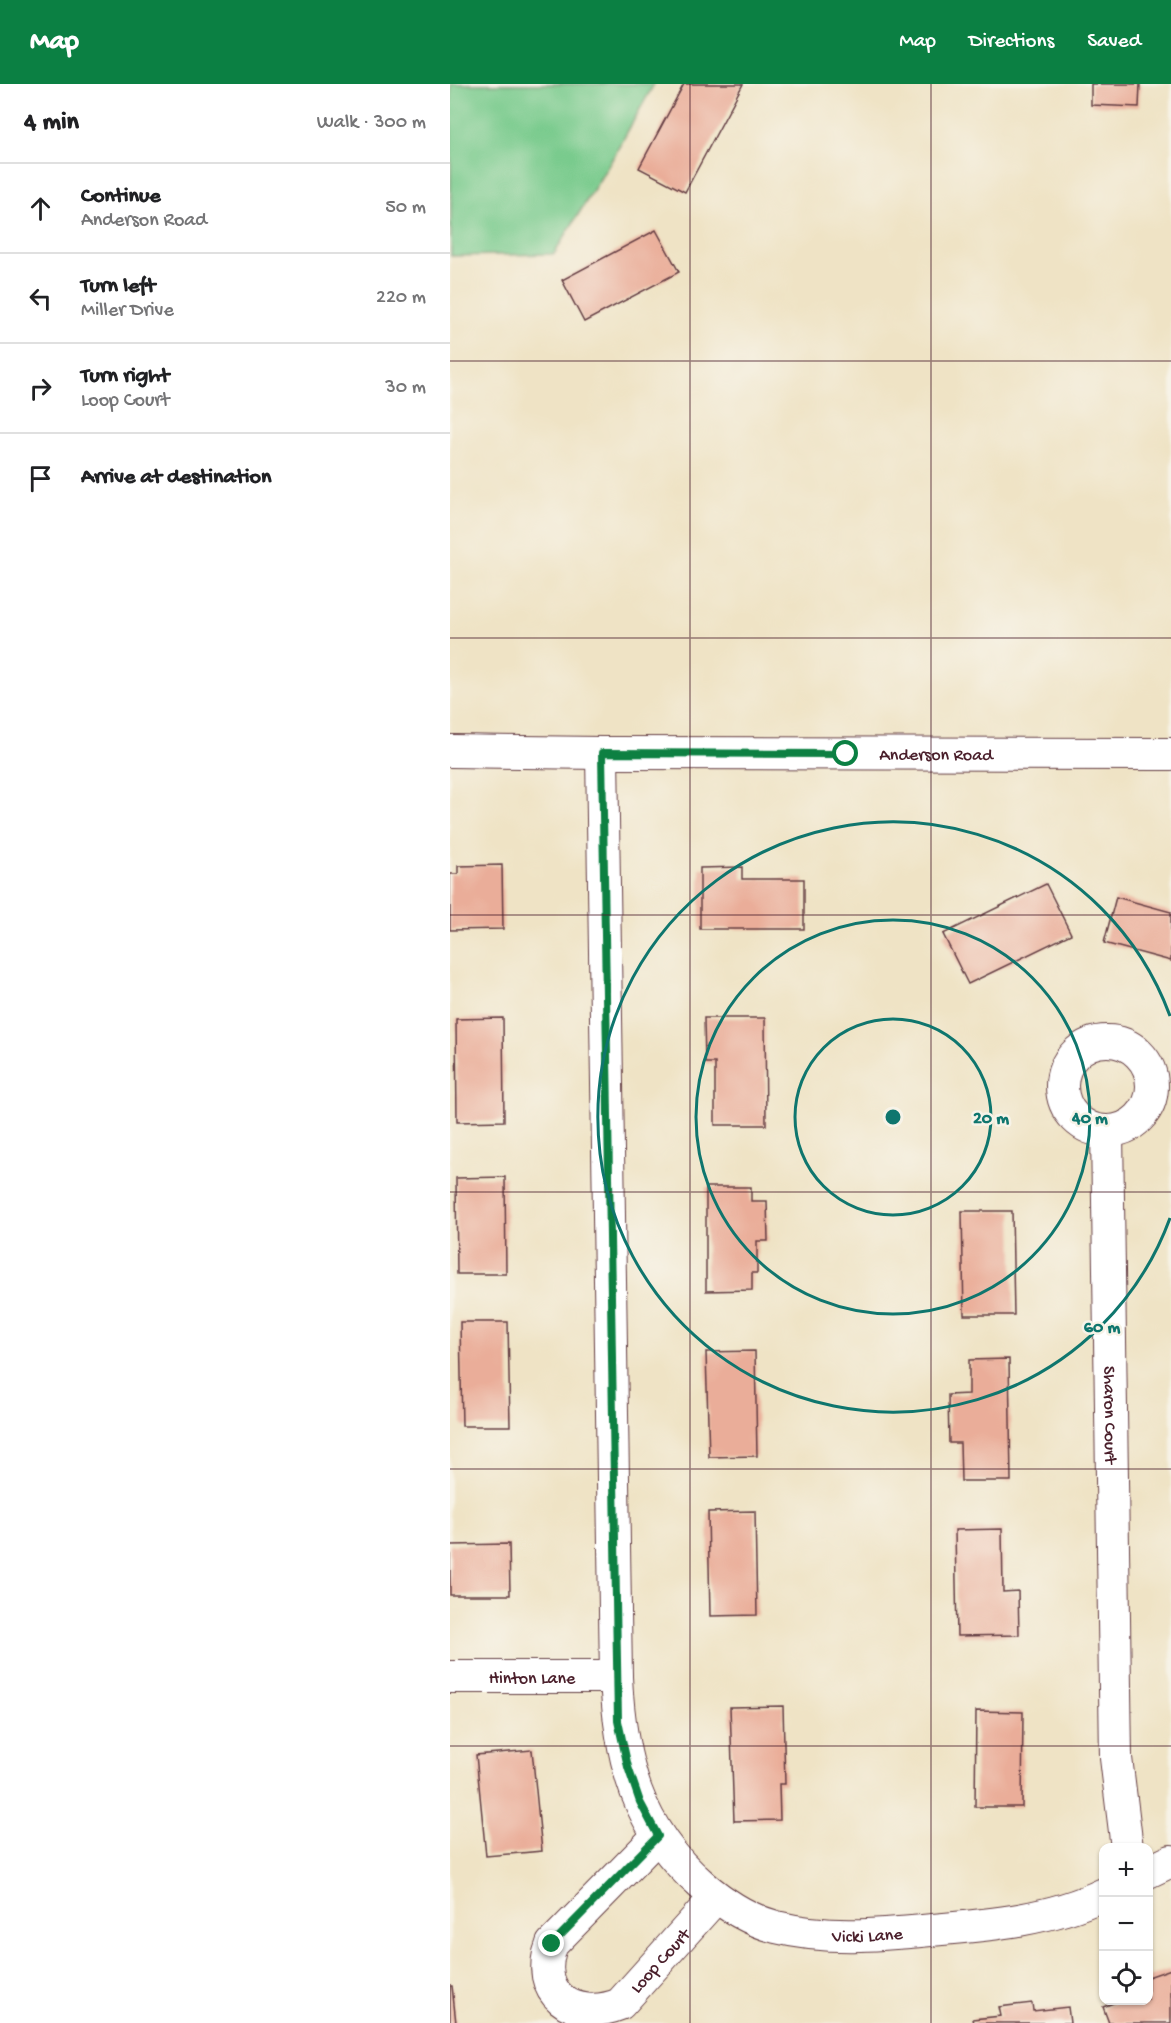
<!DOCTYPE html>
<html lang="en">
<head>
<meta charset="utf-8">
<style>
	:root { --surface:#fff; --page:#f2f2f2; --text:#202124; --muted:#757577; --line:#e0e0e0; --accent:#0b8043 }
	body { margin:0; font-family:"Gochi Hand",sans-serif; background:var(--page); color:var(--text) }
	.controls { position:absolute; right:18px; bottom:18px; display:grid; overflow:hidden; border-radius:12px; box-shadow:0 2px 4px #0004 }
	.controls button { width:54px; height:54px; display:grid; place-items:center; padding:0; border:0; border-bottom:2px solid var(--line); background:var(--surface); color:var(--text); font:30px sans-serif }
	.stop { position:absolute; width:18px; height:18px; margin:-14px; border:4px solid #0b8043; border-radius:50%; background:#fff }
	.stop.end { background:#0b8043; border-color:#fff; box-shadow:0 2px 6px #0008 }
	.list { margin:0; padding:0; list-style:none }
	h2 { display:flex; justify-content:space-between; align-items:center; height:78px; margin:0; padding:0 24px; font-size:26px }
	h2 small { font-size:20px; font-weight:400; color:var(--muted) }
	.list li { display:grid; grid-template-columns:39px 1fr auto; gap:18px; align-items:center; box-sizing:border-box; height:90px; padding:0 24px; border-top:2px solid var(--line) }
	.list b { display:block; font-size:22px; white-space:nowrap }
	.list p { margin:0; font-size:20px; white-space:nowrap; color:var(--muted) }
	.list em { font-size:20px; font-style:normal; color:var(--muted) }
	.icon { flex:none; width:33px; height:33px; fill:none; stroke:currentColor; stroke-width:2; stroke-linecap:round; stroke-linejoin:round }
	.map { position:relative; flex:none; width:721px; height:1939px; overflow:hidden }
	header { display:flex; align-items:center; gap:36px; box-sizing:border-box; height:84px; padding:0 30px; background:var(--accent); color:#fff }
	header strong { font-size:28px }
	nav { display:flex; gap:33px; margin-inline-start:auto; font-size:21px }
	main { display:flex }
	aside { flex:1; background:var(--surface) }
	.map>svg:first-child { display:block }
	.green { fill:#79cb8d; stroke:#62755c; stroke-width:1.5 }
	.building { fill:#eaad99 }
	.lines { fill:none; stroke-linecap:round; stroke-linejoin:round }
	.minor-casing { stroke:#633c42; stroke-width:34 }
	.minor { stroke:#fff; stroke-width:32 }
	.route { stroke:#0b8043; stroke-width:8 }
	.grid { fill:none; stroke:#4a1f2b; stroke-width:1.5; stroke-opacity:0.55 }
	.ring { fill:none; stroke:#0f766e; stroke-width:3 }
	.labels { text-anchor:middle; stroke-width:5; stroke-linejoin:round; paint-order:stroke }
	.street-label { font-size:18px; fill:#4a1f2b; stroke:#f7f3e8 }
	.centre { fill:#0f766e; stroke:#f7f3e8; stroke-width:3 }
	.ring-label { font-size:18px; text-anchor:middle; font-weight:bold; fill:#0f766e; stroke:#f7f3e8; stroke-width:5; stroke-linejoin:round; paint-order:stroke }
</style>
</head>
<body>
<header>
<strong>Map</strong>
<nav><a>Map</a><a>Directions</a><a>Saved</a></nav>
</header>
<main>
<aside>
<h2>4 min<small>Walk · 300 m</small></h2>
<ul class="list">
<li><svg class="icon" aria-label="ahead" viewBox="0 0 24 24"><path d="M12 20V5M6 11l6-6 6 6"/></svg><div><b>Continue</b><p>Anderson Road</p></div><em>50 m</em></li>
<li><svg class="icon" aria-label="left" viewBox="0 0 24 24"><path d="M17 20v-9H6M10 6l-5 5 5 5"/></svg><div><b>Turn left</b><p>Miller Drive</p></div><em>220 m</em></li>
<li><svg class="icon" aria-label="right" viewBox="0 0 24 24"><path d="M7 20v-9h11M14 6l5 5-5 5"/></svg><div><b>Turn right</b><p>Loop Court</p></div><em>30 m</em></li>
<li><svg class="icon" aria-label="arrive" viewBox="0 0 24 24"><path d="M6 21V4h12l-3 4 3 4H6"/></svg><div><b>Arrive at destination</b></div></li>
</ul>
</aside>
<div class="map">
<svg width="721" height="1939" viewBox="0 0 721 1939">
	<rect width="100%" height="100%" fill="#f7f3e8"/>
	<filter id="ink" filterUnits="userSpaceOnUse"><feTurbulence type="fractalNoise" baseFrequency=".0167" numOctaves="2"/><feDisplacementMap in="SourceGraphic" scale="12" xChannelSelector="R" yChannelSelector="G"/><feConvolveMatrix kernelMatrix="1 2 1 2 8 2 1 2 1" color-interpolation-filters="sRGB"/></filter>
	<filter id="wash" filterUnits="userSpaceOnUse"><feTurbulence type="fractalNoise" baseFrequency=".008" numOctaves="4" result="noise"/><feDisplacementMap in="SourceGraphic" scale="24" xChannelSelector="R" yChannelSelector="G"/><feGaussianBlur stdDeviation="1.35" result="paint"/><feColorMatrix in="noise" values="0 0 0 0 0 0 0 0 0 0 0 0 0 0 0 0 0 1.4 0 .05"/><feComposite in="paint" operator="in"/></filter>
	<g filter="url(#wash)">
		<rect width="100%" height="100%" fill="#efe3c5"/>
		<polygon class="green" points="1,0 204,0 161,77 104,170 1,172"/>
		<g id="blocks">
			<g class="building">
				<polygon points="234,0 293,0 235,108 189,84"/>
				<polygon points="641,0 690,0 689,23 641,21"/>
				<polygon points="206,146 229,188 134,238 112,196"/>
				<polygon points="52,781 53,845 0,846 0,790 8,790 8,782"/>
				<polygon points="292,783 292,795 354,795 354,845 250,845 250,784"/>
				<polygon points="596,800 621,850 518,900 493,850"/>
				<polygon points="666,813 721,828 721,877 654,859"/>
				<polygon points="53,934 54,1037 7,1038 6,935"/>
				<polygon points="254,934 315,934 316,1041 265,1041 265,979 255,979"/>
				<polygon points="55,1093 56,1190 7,1190 6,1094"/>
				<polygon points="256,1103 301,1103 301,1117 317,1117 318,1157 307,1157 307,1189 302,1189 302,1206 256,1207"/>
				<polygon points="512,1127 562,1127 564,1231 514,1231"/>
				<polygon points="10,1238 58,1238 60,1342 12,1342"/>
				<polygon points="305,1267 307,1372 259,1373 256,1268"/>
				<polygon points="559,1275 561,1397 511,1397 510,1359 499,1359 498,1311 519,1310 519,1276"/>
				<polygon points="305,1427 307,1531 260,1532 258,1428"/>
				<polygon points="552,1445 553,1508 568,1507 569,1551 507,1552 505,1446"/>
				<polygon points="59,1460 60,1511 0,1511 0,1461"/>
				<polygon points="333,1622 335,1700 329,1700 330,1736 284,1737 280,1623"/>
				<polygon points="526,1627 573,1628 572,1723 525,1723"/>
				<polygon points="82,1666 92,1767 36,1772 26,1671"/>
				<polygon points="721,1885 721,1939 659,1939 653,1923 671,1916 698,1916 698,1893"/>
				<polygon points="0,1902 2,1902 6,1939 0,1939"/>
				<polygon points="582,1919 583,1927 618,1923 620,1939 524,1939 523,1935 551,1932 549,1923"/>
			</g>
		</g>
	</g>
	<g filter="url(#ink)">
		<use href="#blocks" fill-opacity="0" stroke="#633c42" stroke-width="1.5"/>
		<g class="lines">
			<g class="minor-casing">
				<g id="minor">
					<path id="s1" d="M 0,667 L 152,669 L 721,670"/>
					<path id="s2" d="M 152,669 L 166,1593 C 170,1676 187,1745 252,1801 C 273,1819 299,1836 326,1843 C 378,1856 429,1851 481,1846 C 539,1841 600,1836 654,1810"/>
					<circle cx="657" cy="1002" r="45"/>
					<path id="s3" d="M 657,1047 L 666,1674 L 677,1764"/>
					<path id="s4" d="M 0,1593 L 166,1593"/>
					<path id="s5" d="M 208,1752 L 102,1860 C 83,1908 123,1939 170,1920 L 266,1813"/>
					<polyline points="698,1788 721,1777"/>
				</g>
			</g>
			<use href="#minor" class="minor"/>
		</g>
	</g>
	<g class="lines" filter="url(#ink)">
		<polyline class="route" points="102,1860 208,1752 190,1718 178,1683 168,1637 152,669 396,670"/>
	</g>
	<path class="grid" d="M 240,0 L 240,1939M 481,0 L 481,1939M 0,277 L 721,277M 0,554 L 721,554M 0,831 L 721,831M 0,1108 L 721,1108M 0,1385 L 721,1385M 0,1662 L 721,1662"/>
	<g class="ring">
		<circle cx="443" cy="1033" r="98"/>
		<circle cx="443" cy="1033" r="197"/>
		<path d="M720 1134A295 295 0 1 1 720 932"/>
	</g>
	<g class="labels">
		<g class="street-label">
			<text dy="6" stroke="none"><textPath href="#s1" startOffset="486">Anderson Road</textPath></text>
			<text dy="6" stroke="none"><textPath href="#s3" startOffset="284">Sharon Court</textPath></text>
			<text dy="6" stroke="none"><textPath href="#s4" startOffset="82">Hinton Lane</textPath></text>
			<text dy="6" stroke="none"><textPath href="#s2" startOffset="1334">Vicki Lane</textPath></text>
			<text dy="6" stroke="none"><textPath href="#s5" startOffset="332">Loop Court</textPath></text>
		</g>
	</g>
	<circle cx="443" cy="1033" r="9" class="centre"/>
	<g class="ring-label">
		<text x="541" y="1039">20 m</text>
		<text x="640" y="1039">40 m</text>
		<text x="652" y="1248">60 m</text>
	</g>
</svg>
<div class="controls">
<button>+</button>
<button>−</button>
<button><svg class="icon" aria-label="locate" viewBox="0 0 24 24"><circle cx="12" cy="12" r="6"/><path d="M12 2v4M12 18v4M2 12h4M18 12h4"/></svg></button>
</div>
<div class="stop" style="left:396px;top:670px"></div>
<div class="stop end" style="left:102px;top:1860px"></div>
</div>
</main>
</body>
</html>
